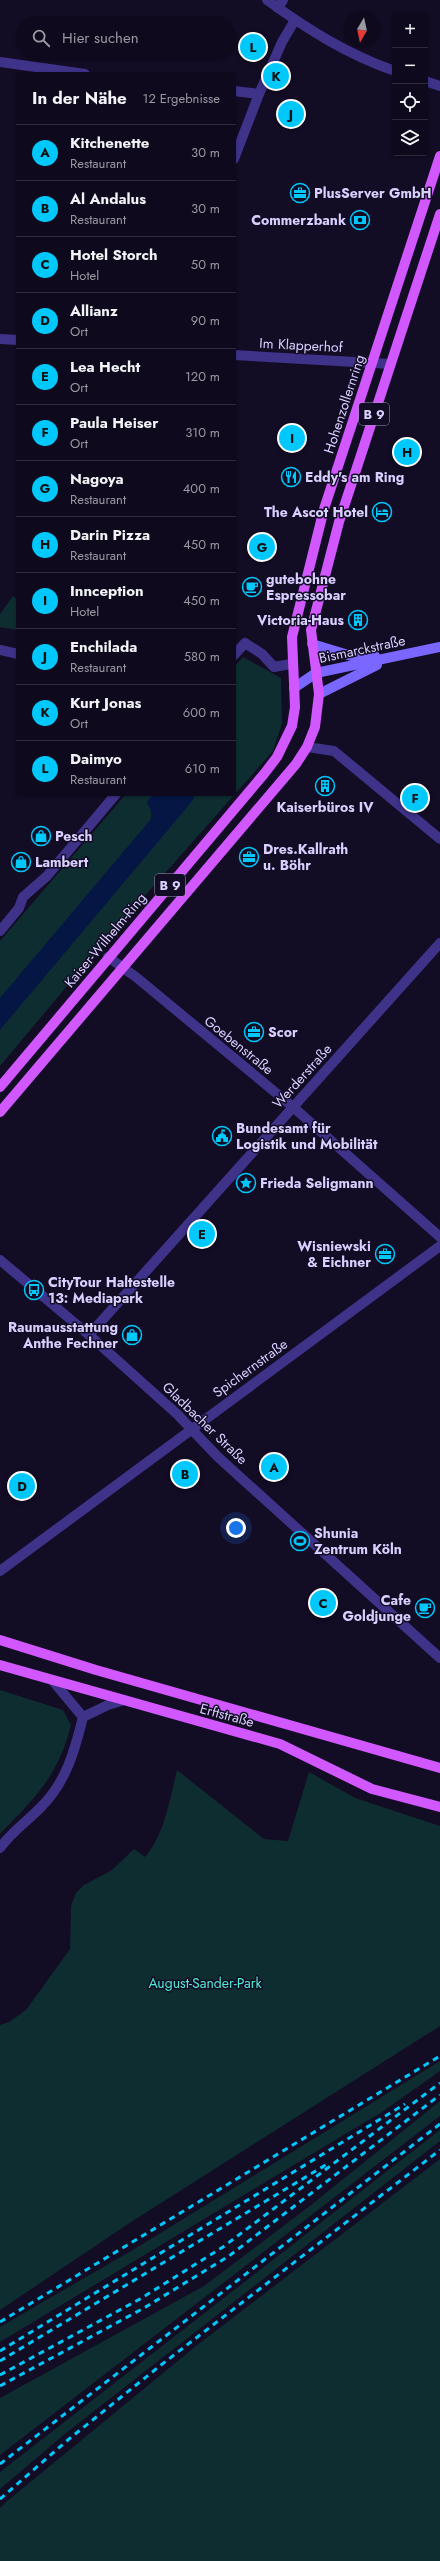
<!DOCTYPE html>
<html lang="de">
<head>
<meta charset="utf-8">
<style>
	:root { --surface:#0e091c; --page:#171225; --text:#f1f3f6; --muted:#9b9aa3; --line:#2e2a3b; --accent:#00c8fb }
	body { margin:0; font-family:Jost,sans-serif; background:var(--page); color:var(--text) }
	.controls { position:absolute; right:12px; top:12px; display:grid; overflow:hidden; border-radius:4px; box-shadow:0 1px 3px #0004 }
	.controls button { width:36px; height:36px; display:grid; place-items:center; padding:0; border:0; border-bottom:1px solid var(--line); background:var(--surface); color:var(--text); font:20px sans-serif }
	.compass { position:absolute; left:344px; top:12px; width:36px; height:36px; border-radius:50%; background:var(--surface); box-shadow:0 1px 3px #0004; rotate:189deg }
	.you { position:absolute; left:236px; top:1528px; width:14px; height:14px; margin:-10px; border:3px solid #fff; border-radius:50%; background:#1a73e8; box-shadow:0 0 0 6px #1a73e833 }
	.badge { display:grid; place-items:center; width:26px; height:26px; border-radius:50%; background:var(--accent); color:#111; font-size:13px; font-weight:700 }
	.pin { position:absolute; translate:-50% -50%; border:2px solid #fff; box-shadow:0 1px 4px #0006 }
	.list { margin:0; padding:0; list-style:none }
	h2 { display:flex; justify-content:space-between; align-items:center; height:52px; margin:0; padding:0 16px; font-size:17px }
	h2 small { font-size:13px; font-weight:400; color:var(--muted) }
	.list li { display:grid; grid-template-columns:26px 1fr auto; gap:12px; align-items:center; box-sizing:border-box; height:56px; padding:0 16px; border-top:1px solid var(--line) }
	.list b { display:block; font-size:15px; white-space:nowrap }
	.list p { margin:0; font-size:13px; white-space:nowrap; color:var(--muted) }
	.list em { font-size:13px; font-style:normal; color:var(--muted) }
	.icon { flex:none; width:22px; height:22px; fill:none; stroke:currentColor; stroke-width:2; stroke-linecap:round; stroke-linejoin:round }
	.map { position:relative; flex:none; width:440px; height:2561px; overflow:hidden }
	.search { position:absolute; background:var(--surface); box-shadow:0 1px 3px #0004; left:16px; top:16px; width:220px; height:44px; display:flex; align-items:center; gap:10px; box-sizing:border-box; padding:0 14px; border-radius:22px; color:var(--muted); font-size:15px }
	.panel { position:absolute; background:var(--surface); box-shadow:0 1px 3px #0004; left:16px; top:72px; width:220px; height:724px; border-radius:4px }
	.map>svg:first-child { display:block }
	.green { fill:#0e2d30 }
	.water { fill:#051645 }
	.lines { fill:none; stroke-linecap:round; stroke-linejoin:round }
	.pedestrian { stroke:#3e3289; stroke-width:10 }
	.minor { stroke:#3e3289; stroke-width:10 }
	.tertiary { stroke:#3e3289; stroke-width:10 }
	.secondary { stroke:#7a67ff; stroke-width:10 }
	.primary { stroke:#d157ff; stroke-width:10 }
	.rail { stroke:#00c8fb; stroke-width:3; stroke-dasharray:6 5; stroke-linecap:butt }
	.labels { text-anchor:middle; stroke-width:3; stroke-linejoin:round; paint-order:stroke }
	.shield { fill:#130c25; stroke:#9e95be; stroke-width:1 }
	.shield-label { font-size:13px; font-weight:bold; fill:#dad0ff }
	.poi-label { font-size:14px; font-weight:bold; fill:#dad0ff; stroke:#130c25; text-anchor:start }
	.street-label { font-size:14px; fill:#dad0ff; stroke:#130c25 }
	.park-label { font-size:14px; fill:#50ebd4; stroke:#130c25 }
</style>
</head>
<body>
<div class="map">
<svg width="440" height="2561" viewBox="0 0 440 2561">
	<rect width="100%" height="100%" fill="#130c25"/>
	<g class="green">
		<polygon points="13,596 18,600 18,630 0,627 0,614"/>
		<polygon points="243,657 281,678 282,723 273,751 98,949 0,1066 0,941 126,794 234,794 234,667"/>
		<path d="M 0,1690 L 63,1710 L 71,1725 C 58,1776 36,1797 0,1834 Z"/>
		<path d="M 177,1770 L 264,1839 L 288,1841 L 309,1772 L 355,1798 L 440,1826 L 440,2026 L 131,2222 L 0,2310 L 0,2025 L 9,2022 L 26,2010 L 70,1949 L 71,1906 L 76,1893 L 84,1885 L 112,1870 L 134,1849 L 145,1857 C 165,1834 170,1798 177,1770 Z"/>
		<polygon points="440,2061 440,2071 382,2112 0,2342 0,2327 136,2248"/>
		<polygon points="440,2101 440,2116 0,2455 0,2398 204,2286 311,2205"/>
		<polygon points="440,2130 440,2141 66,2433 0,2489 0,2472"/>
		<polygon points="440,2159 440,2561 0,2561 0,2508 6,2502 196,2346"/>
	</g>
	<polygon class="water" points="153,794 194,794 194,799 0,1030 0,998 151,819 151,811 147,802"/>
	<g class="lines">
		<g class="pedestrian">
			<polyline points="259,94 282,42 295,20"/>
			<polyline points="234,655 245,643 262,654 274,667 291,664"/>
			<polyline points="0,931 19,908 23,897 47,876 116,794"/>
		</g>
		<g class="minor">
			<polyline points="278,8 283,0"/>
			<polyline points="0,62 85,74"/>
			<polyline points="234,91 259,94 234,159"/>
			<polyline points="0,339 18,340"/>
			<polyline points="234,355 390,364"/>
			<polyline points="0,650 18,654"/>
			<polyline points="307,747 334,751 440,839"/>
			<polyline points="108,957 136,977 293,1107 440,1237"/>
			<polyline points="89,1335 440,943"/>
			<polyline points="0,1571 440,1246"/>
			<polyline points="53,1681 83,1717"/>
			<path d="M 0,1848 C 11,1832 29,1820 42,1806 C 66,1782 75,1750 83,1717 L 108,1705 L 124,1700"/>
		</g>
		<g class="tertiary">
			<path d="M 267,0 C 307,29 348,55 395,71"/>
			<polyline points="425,81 440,86"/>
			<polyline points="0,1260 89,1335 177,1414 218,1457 440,1658"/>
		</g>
		<g class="secondary">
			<polyline points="312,644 355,657 375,656"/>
			<polyline points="294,688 316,673 440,647"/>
			<polyline points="319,694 377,665"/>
		</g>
		<g class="primary">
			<polyline points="0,1087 264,774 277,757 292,726 295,707 292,637 324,509 440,156"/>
			<polyline points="0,1112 296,764 307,747 315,727 319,694 311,630 339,522 440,214"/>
			<polyline points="0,1640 96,1670 440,1768"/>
			<polyline points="0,1665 280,1744 372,1789 440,1807"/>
		</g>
		<g class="rail">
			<polyline points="0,2322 440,2056"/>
			<polyline points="0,2351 405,2104"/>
			<polyline points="0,2361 329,2163"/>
			<polyline points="0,2375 140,2299 223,2247 440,2083"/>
			<polyline points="0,2386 144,2308 229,2256 440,2095"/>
			<polyline points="0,2464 440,2124"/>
			<polyline points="0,2499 69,2439 161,2365 440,2150"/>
		</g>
	</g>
	<defs>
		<g id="office-ring" transform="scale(1)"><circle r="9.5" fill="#130c25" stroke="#00c8fb" stroke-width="1.5"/><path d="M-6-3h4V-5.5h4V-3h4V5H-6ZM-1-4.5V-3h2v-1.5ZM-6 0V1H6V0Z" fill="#00c8fb"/></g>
		<g id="bank-ring" transform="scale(1)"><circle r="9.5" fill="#130c25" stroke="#00c8fb" stroke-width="1.5"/><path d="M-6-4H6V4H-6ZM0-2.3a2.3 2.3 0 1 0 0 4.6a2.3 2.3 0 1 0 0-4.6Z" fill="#00c8fb"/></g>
		<g id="restaurant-ring" transform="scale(1)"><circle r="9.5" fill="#130c25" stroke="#00c8fb" stroke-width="1.5"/><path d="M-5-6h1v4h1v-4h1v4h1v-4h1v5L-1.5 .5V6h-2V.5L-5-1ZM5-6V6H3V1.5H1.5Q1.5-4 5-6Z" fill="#00c8fb"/></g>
		<g id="hotel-ring" transform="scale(1)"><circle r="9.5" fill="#130c25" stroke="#00c8fb" stroke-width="1.5"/><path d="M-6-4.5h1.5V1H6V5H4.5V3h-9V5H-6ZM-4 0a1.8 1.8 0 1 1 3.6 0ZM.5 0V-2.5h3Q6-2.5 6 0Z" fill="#00c8fb"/></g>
		<g id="cafe-ring" transform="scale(1)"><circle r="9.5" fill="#130c25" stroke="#00c8fb" stroke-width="1.5"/><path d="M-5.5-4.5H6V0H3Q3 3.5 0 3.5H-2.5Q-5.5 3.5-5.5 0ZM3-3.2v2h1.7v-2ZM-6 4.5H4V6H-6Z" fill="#00c8fb"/></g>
		<g id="building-ring" transform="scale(1)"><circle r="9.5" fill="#130c25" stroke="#00c8fb" stroke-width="1.5"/><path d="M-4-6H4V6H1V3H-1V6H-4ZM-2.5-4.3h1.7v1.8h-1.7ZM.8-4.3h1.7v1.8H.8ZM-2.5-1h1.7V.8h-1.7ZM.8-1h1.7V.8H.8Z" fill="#00c8fb"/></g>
		<g id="shop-ring" transform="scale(1)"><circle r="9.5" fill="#130c25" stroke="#00c8fb" stroke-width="1.5"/><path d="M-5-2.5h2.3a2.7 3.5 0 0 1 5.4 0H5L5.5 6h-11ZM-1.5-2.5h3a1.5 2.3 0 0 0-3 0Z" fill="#00c8fb"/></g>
		<g id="civic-ring" transform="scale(1)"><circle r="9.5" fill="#130c25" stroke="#00c8fb" stroke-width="1.5"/><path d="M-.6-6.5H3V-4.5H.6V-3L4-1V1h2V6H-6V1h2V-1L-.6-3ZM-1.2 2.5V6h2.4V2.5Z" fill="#00c8fb"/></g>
		<g id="sight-ring" transform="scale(1)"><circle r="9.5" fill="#130c25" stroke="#00c8fb" stroke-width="1.5"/><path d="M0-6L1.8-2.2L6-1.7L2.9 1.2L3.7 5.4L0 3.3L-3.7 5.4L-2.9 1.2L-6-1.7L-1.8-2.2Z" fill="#00c8fb"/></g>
		<g id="bus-ring" transform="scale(1)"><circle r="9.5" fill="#130c25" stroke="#00c8fb" stroke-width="1.5"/><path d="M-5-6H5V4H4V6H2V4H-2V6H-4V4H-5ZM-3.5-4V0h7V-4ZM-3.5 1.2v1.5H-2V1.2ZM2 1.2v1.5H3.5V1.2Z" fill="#00c8fb"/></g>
		<g id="stadium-ring" transform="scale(1)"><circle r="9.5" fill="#130c25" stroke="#00c8fb" stroke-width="1.5"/><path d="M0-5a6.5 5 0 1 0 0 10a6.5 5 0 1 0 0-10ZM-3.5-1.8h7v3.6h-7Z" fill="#00c8fb"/></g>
	</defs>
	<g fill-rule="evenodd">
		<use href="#office-ring" x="300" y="193"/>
		<use href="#bank-ring" x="360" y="220"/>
		<use href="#restaurant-ring" x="291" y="477"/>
		<use href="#hotel-ring" x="382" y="512"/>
		<use href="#cafe-ring" x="252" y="587"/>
		<use href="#building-ring" x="358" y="620"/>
		<use href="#building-ring" x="325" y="786"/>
		<use href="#shop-ring" x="41" y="836"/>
		<use href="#office-ring" x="249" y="857"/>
		<use href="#shop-ring" x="21" y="862"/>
		<use href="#office-ring" x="254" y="1032"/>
		<use href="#civic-ring" x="222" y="1136"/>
		<use href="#sight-ring" x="246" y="1183"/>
		<use href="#office-ring" x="385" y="1254"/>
		<use href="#bus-ring" x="34" y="1290"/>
		<use href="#shop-ring" x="132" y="1335"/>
		<use href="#stadium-ring" x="300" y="1541"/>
		<use href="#cafe-ring" x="425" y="1608"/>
	</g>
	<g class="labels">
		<g class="shield">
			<rect x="359" y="403" width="30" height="22" rx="3"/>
			<rect x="155" y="874" width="30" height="22" rx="3"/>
		</g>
		<g class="shield-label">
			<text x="374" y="419">B 9</text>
			<text x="170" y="890">B 9</text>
		</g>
		<g class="poi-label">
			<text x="314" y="198">PlusServer GmbH</text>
			<text x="346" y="225" text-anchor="end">Commerzbank</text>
			<text x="305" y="482">Eddy's am Ring</text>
			<text x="368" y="517" text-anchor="end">The Ascot Hotel</text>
			<text x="266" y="584">gutebohne<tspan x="266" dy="16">Espressobar</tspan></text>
			<text x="344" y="625" text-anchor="end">Victoria-Haus</text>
			<text x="325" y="812" text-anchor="middle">Kaiserbüros IV</text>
			<text x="55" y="841">Pesch</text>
			<text x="263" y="854">Dres.Kallrath<tspan x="263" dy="16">u. Böhr</tspan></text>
			<text x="35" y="867">Lambert</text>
			<text x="268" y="1037">Scor</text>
			<text x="236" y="1133">Bundesamt für<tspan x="236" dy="16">Logistik und Mobilität</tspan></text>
			<text x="260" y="1188">Frieda Seligmann</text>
			<text x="371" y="1251" text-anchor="end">Wisniewski<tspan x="371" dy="16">&amp; Eichner</tspan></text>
			<text x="48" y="1287">CityTour Haltestelle<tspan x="48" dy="16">13: Mediapark</tspan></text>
			<text x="118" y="1332" text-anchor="end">Raumausstattung<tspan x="118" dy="16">Anthe Fechner</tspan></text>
			<text x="314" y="1538">Shunia<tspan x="314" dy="16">Zentrum Köln</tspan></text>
			<text x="411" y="1605" text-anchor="end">Cafe<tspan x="411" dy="16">Goldjunge</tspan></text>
		</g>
		<g class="street-label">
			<text transform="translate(301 345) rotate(3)" y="5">Im Klapperhof</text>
			<text transform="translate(344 404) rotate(-72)" y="5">Hohenzollernring</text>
			<text transform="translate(362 649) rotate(-12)" y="5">Bismarckstraße</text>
			<text transform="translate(105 940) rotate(-50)" y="5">Kaiser-Wilhelm-Ring</text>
			<text transform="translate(239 1045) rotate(39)" y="5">Goebenstraße</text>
			<text transform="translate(302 1076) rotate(-48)" y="5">Werderstraße</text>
			<text transform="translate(250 1368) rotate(-36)" y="5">Spichernstraße</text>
			<text transform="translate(205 1423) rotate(44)" y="5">Gladbacher Straße</text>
			<text transform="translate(227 1715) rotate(15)" y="5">Erftstraße</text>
		</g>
		<g class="park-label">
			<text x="205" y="1988">August-Sander-Park</text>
		</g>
	</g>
</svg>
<div class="controls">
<button>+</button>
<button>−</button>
<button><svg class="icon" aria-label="locate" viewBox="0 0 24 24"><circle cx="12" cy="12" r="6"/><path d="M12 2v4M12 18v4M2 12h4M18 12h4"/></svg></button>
<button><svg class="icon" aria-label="layers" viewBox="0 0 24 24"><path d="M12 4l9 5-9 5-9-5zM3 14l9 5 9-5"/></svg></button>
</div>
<svg class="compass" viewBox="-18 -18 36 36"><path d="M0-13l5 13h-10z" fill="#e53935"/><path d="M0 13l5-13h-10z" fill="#9b9aa3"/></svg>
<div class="you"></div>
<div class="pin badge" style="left:274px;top:1467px">A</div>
<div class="pin badge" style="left:185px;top:1474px">B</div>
<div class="pin badge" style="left:323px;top:1603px">C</div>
<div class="pin badge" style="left:22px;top:1486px">D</div>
<div class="pin badge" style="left:202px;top:1234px">E</div>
<div class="pin badge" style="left:415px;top:798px">F</div>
<div class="pin badge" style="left:262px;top:547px">G</div>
<div class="pin badge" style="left:407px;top:452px">H</div>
<div class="pin badge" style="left:292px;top:438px">I</div>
<div class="pin badge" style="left:291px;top:114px">J</div>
<div class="pin badge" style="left:276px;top:76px">K</div>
<div class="pin badge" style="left:253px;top:47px">L</div>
<div class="search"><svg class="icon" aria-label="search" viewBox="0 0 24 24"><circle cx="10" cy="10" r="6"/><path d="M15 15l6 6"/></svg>Hier suchen</div>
<section class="panel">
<h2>In der Nähe<small>12 Ergebnisse</small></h2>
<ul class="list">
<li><span class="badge">A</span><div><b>Kitchenette</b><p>Restaurant</p></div><em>30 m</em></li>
<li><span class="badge">B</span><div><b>Al Andalus</b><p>Restaurant</p></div><em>30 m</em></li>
<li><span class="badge">C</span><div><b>Hotel Storch</b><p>Hotel</p></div><em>50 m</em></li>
<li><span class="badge">D</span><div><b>Allianz</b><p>Ort</p></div><em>90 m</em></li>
<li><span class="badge">E</span><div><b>Lea Hecht</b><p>Ort</p></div><em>120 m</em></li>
<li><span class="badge">F</span><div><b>Paula Heiser</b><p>Ort</p></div><em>310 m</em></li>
<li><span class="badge">G</span><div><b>Nagoya</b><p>Restaurant</p></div><em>400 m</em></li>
<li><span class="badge">H</span><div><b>Darin Pizza</b><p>Restaurant</p></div><em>450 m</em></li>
<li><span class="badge">I</span><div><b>Innception</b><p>Hotel</p></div><em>450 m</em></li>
<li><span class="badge">J</span><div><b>Enchilada</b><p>Restaurant</p></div><em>580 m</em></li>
<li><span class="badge">K</span><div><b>Kurt Jonas</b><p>Ort</p></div><em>600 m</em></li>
<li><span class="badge">L</span><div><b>Daimyo</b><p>Restaurant</p></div><em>610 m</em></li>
</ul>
</section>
</div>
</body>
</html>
